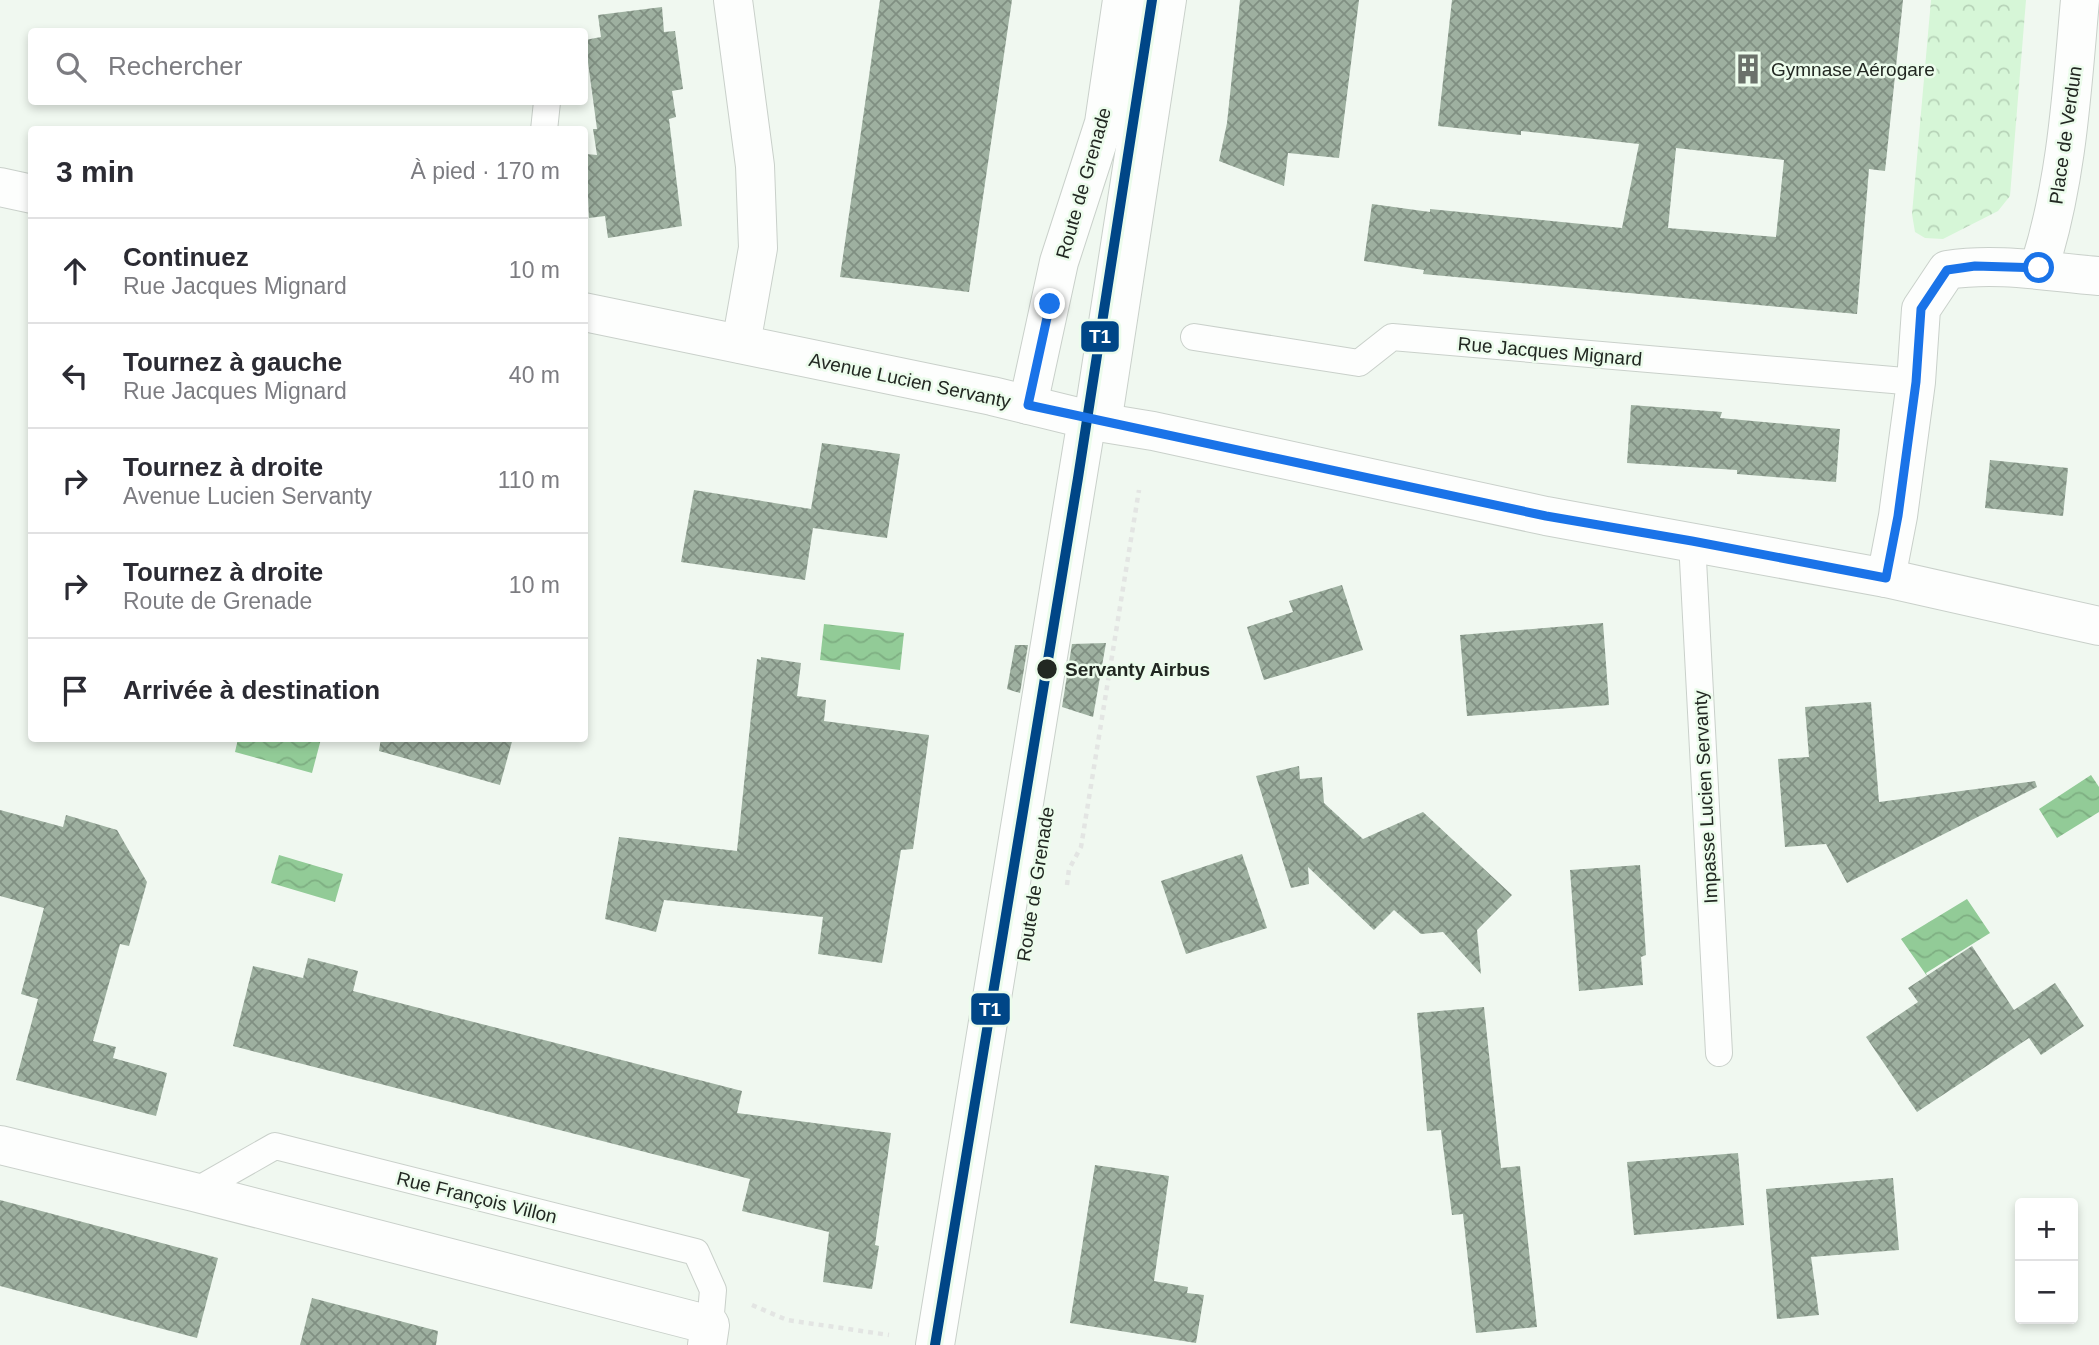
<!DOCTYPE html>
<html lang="fr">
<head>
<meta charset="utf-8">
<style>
	:root { --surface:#fff; --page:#f7f7f7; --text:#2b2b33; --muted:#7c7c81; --line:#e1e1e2 }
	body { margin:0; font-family:Helvetica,sans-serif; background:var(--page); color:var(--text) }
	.controls { position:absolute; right:21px; bottom:21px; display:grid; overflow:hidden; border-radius:7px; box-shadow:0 4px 10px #0003 }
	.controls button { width:63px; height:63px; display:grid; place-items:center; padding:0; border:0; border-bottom:2px solid var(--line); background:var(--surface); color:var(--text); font:35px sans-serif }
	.stop { position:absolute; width:21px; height:21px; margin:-16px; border:5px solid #1a73e8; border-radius:50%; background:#fff }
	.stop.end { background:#1a73e8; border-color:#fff; box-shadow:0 2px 7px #0008 }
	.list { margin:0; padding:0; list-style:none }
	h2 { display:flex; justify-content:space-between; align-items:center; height:91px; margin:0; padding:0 28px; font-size:30px }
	h2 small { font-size:23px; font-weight:400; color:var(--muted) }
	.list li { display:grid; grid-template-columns:46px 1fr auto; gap:21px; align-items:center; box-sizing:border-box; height:105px; padding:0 28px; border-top:2px solid var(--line) }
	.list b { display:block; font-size:26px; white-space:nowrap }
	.list p { margin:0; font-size:23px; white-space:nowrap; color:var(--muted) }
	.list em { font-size:23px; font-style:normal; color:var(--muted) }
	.icon { flex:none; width:38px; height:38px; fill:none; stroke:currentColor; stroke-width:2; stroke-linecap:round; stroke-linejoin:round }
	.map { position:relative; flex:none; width:2099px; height:1345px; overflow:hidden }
	.search { position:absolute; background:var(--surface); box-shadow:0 4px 10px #0003; left:28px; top:28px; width:560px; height:77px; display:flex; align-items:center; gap:18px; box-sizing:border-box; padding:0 24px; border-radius:7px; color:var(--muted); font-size:26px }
	.panel { position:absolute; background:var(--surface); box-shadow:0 4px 10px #0003; left:28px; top:126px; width:560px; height:616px; border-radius:7px }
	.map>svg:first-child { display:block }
	.park { fill:url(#park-crowns) }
	.water { fill:url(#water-waves) }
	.building { fill:url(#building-cross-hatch); fill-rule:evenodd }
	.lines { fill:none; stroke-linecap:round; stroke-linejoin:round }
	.service-casing { stroke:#c9d0ca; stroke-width:28 }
	.minor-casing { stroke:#c9d0ca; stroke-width:40 }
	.tertiary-casing { stroke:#c9d0ca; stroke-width:40 }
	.path { stroke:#e3e5e3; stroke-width:4.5; stroke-dasharray:5 5; stroke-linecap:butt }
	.service { stroke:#fdfefd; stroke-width:26 }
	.minor { stroke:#fdfefd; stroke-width:38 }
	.tertiary { stroke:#fdfefd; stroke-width:38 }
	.tram-1-casing { stroke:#ecfcec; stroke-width:16 }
	.tram-1 { stroke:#004687; stroke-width:10 }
	.route { stroke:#1a73e8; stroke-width:9 }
	.stop-dot { fill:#222822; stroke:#ecfcec; stroke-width:2.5 }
	.labels { text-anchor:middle; stroke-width:5; stroke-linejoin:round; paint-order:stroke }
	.poi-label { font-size:19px; fill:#222822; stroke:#ecfcec; text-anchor:start }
	.street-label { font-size:19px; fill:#222822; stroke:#ecfcec }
	.stop-label { font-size:19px; font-weight:bold; fill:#222822; stroke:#ecfcec; text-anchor:start }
	.line-badge { stroke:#ecfcec; stroke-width:2.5 }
	.badge-label { font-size:19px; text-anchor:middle; font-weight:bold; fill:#fff }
</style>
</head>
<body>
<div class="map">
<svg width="2099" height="1345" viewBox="0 0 2099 1345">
	<defs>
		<pattern id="park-crowns" width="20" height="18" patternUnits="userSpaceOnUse" patternTransform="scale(1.75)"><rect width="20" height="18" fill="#d6f6d7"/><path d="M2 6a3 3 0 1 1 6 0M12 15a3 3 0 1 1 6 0" fill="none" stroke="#b7d3b8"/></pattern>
		<pattern id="water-waves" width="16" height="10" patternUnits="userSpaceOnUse" patternTransform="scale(1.75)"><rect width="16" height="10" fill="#92cb97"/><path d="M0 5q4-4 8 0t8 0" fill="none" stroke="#7eae82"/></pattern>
		<pattern id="building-cross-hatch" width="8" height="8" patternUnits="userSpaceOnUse" patternTransform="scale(1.75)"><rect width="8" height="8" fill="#9eb0a0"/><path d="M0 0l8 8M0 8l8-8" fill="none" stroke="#808f82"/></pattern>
	</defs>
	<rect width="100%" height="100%" fill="#f0f8f0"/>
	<polygon class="park" points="1931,0 2026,0 2010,196 1998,211 1943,239 1925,238 1915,232 1912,214"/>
	<g class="water">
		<polygon points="824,624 904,633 900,670 820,660"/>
		<polygon points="238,739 239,738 321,739 312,773 235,752"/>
		<polygon points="2091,775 2099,787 2099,812 2057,838 2039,809"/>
		<polygon points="279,855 343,874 335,902 271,883"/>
		<polygon points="1967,899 1990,933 1926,973 1927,976 1901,939"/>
	</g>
	<g class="building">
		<polygon points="880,0 1012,0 969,292 840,277"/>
		<polygon points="1240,0 1359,0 1339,158 1288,153 1284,186 1219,161 1227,123"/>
		<path d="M 1452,0 L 1903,0 L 1885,171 L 1869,169 L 1857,314 L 1423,274 L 1424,270 L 1364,261 L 1372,204 L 1430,212 L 1430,209 L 1622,228 L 1639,144 L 1521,131 L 1521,135 L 1438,126 ZM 1676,148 L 1784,160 L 1776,237 L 1668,228 Z"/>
		<polygon points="662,7 664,32 675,31 683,89 672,91 676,117 669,119 682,226 608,238 605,216 589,218 586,154 597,155 593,129 597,129 585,40 601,37 598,15"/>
		<polygon points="1631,405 1722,412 1720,418 1840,429 1836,482 1737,474 1737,470 1627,463"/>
		<polygon points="822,443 900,454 887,538 813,528 805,580 681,562 694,490 811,509"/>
		<polygon points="1990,460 2068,468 2063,516 1985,508"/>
		<polygon points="1342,585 1363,650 1264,680 1247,627 1293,612 1289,601"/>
		<polygon points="1603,623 1609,705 1467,716 1460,635"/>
		<polygon points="1106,643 1093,717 1062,707 1072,644"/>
		<polygon points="1015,645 1028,645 1020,693 1007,689"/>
		<polygon points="761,657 801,663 797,696 826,700 824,721 929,735 913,849 901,850 882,963 818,954 823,917 664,900 656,932 605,919 619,837 737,851 757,659 761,660"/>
		<polygon points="1871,702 1879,802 2035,781 2037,787 1847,883 1826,844 1785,847 1778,759 1809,757 1805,707"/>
		<polygon points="381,738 513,738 500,785 379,751"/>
		<polygon points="1299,766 1300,779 1322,777 1324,803 1363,839 1423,812 1512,895 1477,930 1481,974 1443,932 1421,934 1394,910 1374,930 1308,867 1309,884 1291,888 1256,776"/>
		<polygon points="0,810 63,827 66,815 117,830 147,882 129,946 120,944 93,1041 116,1047 113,1058 167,1073 156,1116 16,1080 38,999 21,994 44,908 0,896"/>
		<polygon points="1242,854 1267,928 1186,954 1161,881"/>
		<polygon points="1640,865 1646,955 1641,957 1643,985 1579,991 1570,870"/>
		<polygon points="1972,946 2014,1010 2055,983 2084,1026 2041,1055 2029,1038 1917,1112 1866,1037 1918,1002 1908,988"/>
		<polygon points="308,958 358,971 353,991 742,1091 737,1113 891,1133 875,1245 879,1246 872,1289 823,1282 829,1232 742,1211 750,1179 233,1046 253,966 303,978"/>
		<polygon points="1484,1007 1501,1168 1520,1166 1537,1327 1476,1333 1463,1214 1452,1215 1441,1130 1427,1131 1417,1013"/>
		<polygon points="1738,1153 1744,1225 1634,1235 1627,1162"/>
		<polygon points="1095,1165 1169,1176 1154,1281 1188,1287 1187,1293 1204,1295 1196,1343 1070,1323"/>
		<polygon points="1893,1178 1899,1250 1811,1257 1819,1315 1777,1319 1766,1189"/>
		<polygon points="0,1200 218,1258 197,1338 0,1286"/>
		<polygon points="312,1298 438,1331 436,1345 300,1345"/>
	</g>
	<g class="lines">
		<g class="service-casing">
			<g id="service">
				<polyline points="544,130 547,102"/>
				<polyline points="1194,337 1359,363 1392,337 1916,382"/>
				<polyline points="1087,419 1152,0"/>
				<polyline points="1108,424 1173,0"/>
				<polyline points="1692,541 1719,1053"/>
				<polyline points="194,1192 275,1146 696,1252 713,1290 710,1325"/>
			</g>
		</g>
		<g class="minor-casing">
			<g id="minor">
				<polyline points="733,0 755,166 758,248 741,344"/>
				<path d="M 2039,268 C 2067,182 2072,89 2080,0"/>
				<path d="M 1886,578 L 1898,516 L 1916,382 L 1921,309 L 1947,270 C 1999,262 2047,272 2099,276"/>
				<polyline points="0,1145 194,1192 710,1325 707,1345"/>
			</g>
		</g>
		<g class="tertiary-casing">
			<g id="tertiary">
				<polyline points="0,187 32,194"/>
				<polyline points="584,312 992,396 1098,422 1153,431 1546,516 1886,578 2099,626"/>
				<polyline points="1028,405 1059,262 1104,123 1122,0"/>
				<polyline points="935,1345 1087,419"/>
			</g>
		</g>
		<g class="path">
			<polyline points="1067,885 1069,869 1081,847 1139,490"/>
			<polyline points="752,1305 787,1320 889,1335"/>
		</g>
		<use href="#service" class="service"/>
		<use href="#minor" class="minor"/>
		<use href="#tertiary" class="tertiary"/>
		<g class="tram-1-casing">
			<polyline id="tram-1" points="935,1345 1078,478 1152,0"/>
		</g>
		<use href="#tram-1" class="tram-1"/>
	</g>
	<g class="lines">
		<polyline class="route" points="1050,304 1028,405 1546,516 1692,541 1886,578 1898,516 1916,382 1921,309 1947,270 1975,266 2039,268"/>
	</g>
	<defs>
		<g id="building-bare" transform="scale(2.415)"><path d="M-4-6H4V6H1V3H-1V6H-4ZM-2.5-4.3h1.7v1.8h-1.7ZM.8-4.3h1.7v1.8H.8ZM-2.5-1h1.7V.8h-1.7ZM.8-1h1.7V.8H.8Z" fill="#6a716a" stroke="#ecfcec" stroke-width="2.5" paint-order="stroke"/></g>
	</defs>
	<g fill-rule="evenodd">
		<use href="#building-bare" x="1748" y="69"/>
	</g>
	<circle class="stop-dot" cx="1047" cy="669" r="11"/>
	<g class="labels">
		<g class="poi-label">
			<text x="1771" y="76">Gymnase Aérogare</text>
		</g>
		<g class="street-label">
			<text transform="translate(2065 135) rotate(-82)" y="7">Place de Verdun</text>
			<text transform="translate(1083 183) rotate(-74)" y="7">Route de Grenade</text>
			<text transform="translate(1550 351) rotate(5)" y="7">Rue Jacques Mignard</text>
			<text transform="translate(910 380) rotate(12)" y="7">Avenue Lucien Servanty</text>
			<text transform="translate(1705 797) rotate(-93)" y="7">Impasse Lucien Servanty</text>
			<text transform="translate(1035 884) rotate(-81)" y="7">Route de Grenade</text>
			<text transform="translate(477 1197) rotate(14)" y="7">Rue François Villon</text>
		</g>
		<g class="stop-label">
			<text x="1065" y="676">Servanty Airbus</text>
		</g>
	</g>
	<g class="line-badge">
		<rect x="1080" y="320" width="40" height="33" rx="7" fill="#004687"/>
		<rect x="970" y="992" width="41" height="34" rx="7" fill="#004687"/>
	</g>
	<g class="badge-label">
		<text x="1100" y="343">T1</text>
		<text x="990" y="1016">T1</text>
	</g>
</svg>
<div class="controls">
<button>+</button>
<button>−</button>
</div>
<div class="stop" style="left:2039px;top:268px"></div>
<div class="stop end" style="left:1050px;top:304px"></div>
<div class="search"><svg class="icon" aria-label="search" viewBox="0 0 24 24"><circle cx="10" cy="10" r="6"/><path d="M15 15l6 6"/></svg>Rechercher</div>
<section class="panel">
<h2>3 min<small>À pied · 170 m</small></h2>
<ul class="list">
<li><svg class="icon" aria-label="ahead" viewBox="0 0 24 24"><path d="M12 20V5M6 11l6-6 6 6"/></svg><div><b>Continuez</b><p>Rue Jacques Mignard</p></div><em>10 m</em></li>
<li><svg class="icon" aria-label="left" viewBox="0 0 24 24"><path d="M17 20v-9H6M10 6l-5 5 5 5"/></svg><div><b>Tournez à gauche</b><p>Rue Jacques Mignard</p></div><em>40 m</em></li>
<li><svg class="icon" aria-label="right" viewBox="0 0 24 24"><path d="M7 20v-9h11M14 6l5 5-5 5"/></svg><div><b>Tournez à droite</b><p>Avenue Lucien Servanty</p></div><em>110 m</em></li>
<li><svg class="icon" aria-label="right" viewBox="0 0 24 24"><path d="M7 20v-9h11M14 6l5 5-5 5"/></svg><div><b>Tournez à droite</b><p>Route de Grenade</p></div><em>10 m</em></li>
<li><svg class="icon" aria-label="arrive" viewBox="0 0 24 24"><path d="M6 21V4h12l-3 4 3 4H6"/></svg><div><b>Arrivée à destination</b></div></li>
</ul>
</section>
</div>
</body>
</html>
